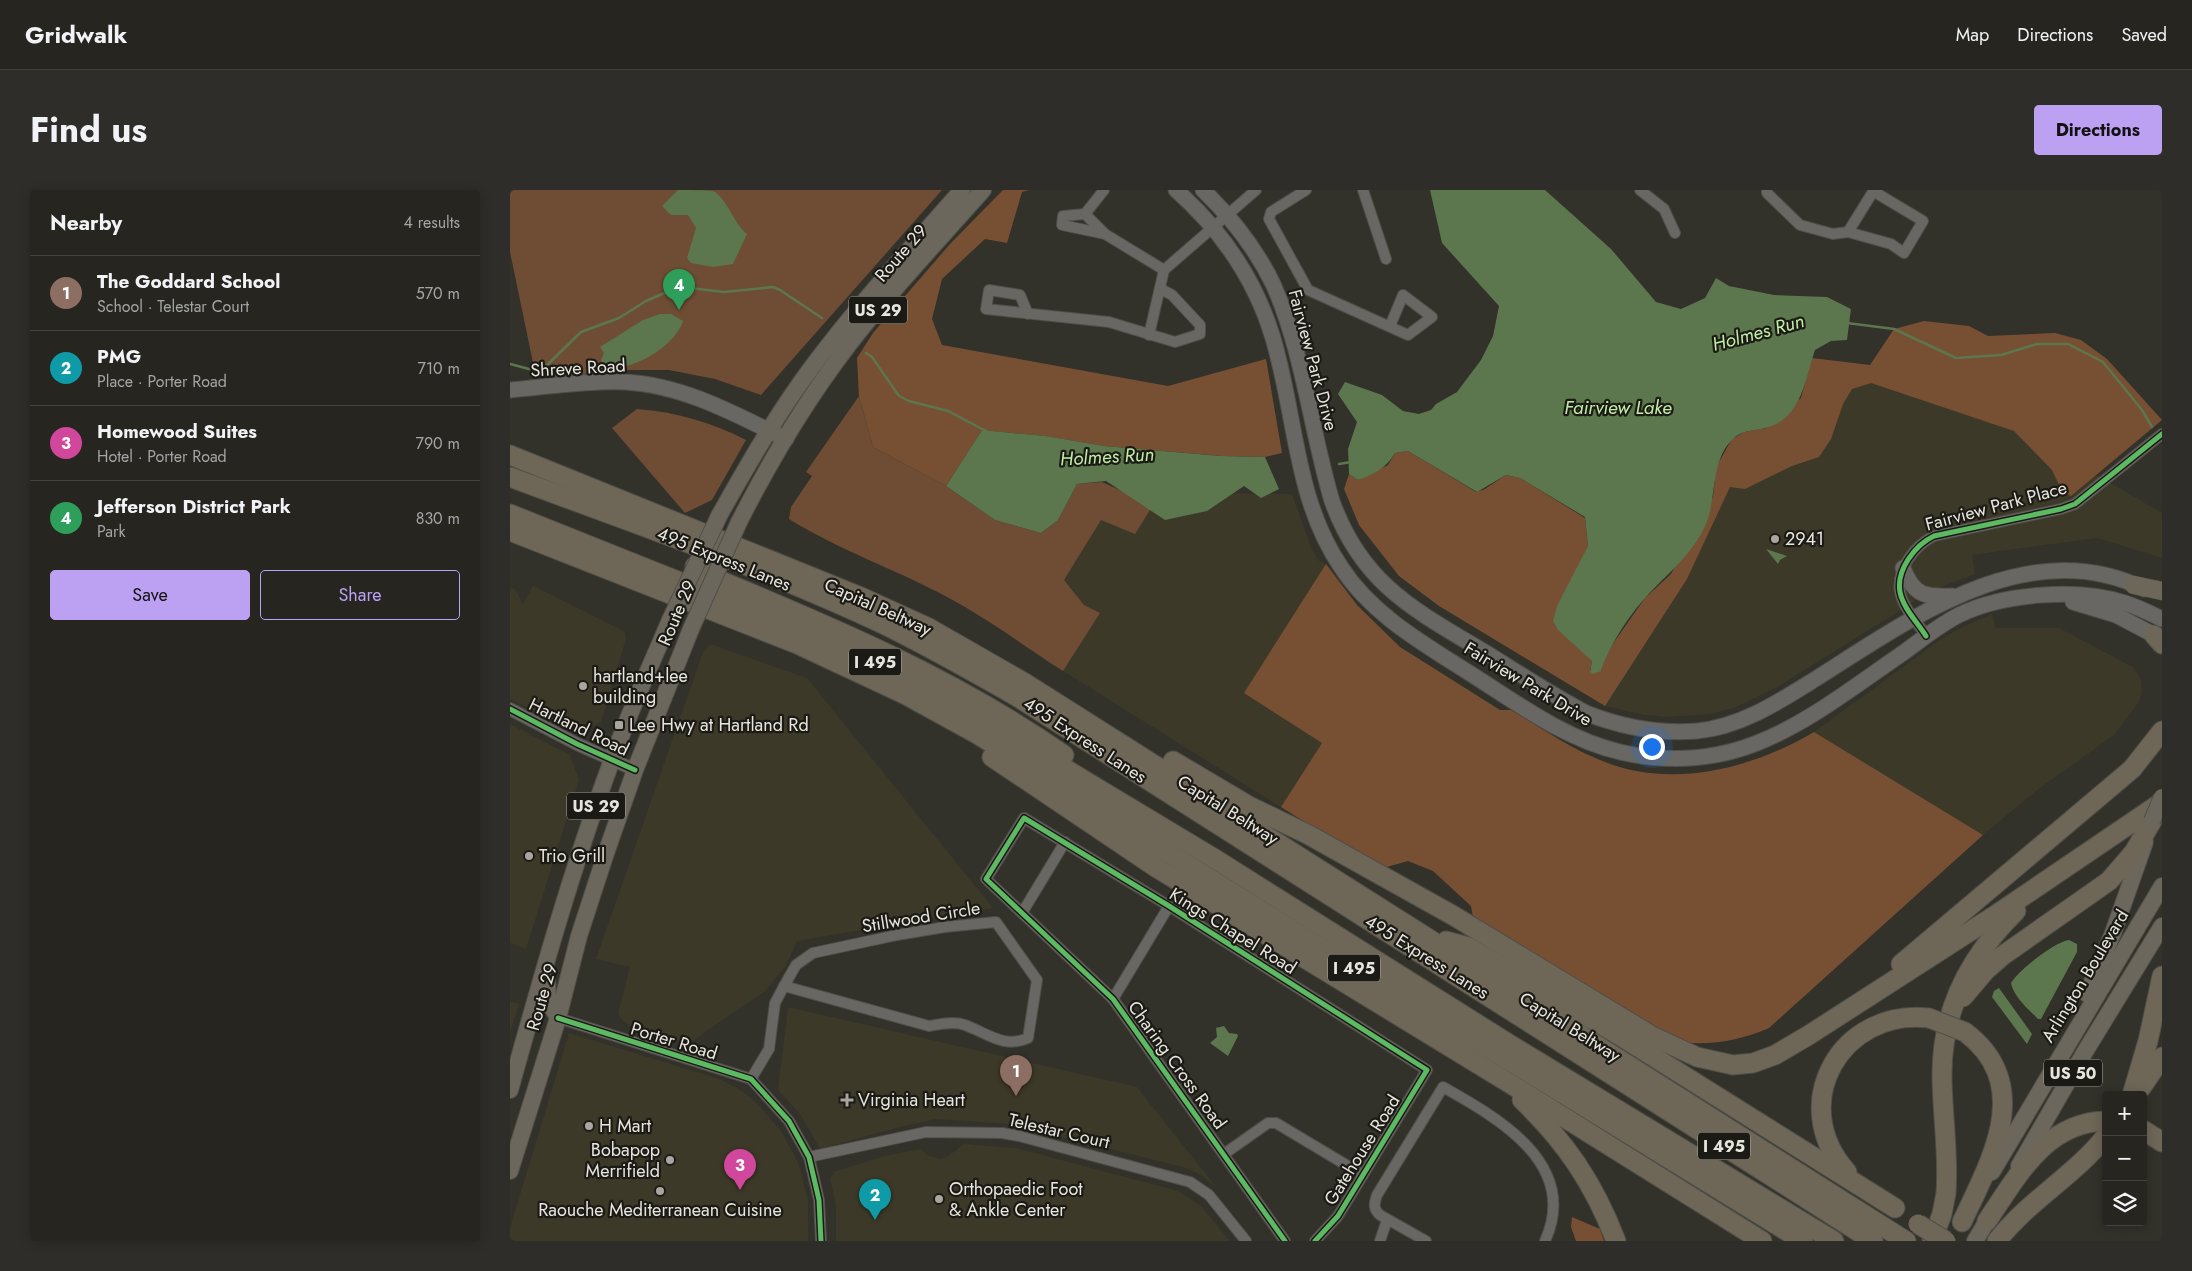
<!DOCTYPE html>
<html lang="en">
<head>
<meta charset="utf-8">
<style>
	:root { --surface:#262520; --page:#2e2d29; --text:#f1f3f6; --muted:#a4a5a5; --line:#42423e; --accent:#bca0f2 }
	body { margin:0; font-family:Jost,sans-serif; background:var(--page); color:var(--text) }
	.controls { position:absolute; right:15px; bottom:15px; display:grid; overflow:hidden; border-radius:5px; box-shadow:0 2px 12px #0003 }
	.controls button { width:45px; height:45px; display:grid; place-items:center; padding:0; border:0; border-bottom:1px solid var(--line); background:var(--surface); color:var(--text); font:25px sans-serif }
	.you { position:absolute; left:1141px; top:556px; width:18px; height:18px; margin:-12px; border:4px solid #fff; border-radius:50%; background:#1a73e8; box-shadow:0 0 0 8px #1a73e833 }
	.badge { display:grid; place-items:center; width:32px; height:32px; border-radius:50%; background:var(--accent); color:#fff; font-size:16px; font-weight:700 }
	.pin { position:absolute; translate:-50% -41px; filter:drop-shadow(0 1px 2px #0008) }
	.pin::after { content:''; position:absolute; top:26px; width:18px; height:15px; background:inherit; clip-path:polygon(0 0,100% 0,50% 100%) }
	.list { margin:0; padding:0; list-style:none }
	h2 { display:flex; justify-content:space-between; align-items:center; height:65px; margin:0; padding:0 20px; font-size:21px }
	h2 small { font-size:16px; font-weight:400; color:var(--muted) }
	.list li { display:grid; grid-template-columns:32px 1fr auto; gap:15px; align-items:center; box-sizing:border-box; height:75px; padding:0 20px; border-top:1px solid var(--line) }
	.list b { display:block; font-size:19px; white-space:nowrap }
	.list p { margin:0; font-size:16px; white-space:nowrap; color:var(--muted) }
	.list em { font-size:16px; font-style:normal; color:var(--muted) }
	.actions { display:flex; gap:10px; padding:15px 20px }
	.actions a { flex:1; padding:11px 0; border:1px solid var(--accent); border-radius:5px; text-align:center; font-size:18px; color:var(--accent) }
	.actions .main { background:var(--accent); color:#111 }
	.icon { flex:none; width:28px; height:28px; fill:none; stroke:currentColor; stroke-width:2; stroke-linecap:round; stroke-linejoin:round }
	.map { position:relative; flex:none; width:1652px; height:1051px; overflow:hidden; border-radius:5px }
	header { display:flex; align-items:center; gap:30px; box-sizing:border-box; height:70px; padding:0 25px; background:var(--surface); border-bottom:1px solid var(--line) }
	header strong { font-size:24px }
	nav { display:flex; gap:28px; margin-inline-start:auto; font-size:18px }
	.intro { display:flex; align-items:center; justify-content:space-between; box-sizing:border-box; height:120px; padding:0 30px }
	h1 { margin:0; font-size:35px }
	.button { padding:12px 22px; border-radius:5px; background:var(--accent); color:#111; font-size:18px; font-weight:700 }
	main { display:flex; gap:30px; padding:0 30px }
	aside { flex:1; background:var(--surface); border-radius:5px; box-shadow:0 2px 12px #0003 }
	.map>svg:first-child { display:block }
	.built { fill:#3d3928 }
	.green { fill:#6f4d35 }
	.forest { fill:#775034 }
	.water { fill:#5c764d }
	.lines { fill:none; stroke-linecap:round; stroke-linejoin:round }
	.stream { stroke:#5c764d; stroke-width:2.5 }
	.minor-casing { stroke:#4f4e48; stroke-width:12 }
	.tertiary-casing { stroke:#4f4e48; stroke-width:14 }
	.secondary-casing { stroke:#4f4e48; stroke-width:17 }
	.primary-casing { stroke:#4f4e48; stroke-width:18 }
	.trunk-casing { stroke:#4f4e48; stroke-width:19 }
	.motorway-casing { stroke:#4f4e48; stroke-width:21 }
	.minor { stroke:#686763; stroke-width:10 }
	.tertiary { stroke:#686763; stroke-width:12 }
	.secondary { stroke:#686763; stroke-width:15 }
	.primary { stroke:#6c675c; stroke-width:16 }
	.trunk { stroke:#6d675a; stroke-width:18 }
	.motorway { stroke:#6e6758; stroke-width:19 }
	.primary-bridge-casing { stroke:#4f4e48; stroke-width:18; stroke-linecap:butt }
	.motorway-bridge-casing { stroke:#4f4e48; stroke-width:21; stroke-linecap:butt }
	.primary-bridge { stroke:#6c675c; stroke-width:16 }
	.motorway-bridge { stroke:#6e6758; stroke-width:19 }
	.cycleway-casing { stroke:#1c1a15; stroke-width:8 }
	.cycleway { stroke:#5cba63; stroke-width:5 }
	.poi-dot { fill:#a8a69e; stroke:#1c1a15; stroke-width:2 }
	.labels { text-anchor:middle; stroke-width:4.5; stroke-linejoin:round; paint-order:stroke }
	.shield { fill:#1c1a15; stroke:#aaa8a1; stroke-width:1 }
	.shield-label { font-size:16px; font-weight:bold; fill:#e7e5dd }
	.street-label { font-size:18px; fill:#e7e5dd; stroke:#1c1a15 }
	.poi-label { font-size:18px; fill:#e7e5dd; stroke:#1c1a15; text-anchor:start }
	.water-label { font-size:19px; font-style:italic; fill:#c1eea7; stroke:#1c1a15 }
</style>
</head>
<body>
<header>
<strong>Gridwalk</strong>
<nav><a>Map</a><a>Directions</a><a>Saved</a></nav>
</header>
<div class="intro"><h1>Find us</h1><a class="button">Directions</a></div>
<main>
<aside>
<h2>Nearby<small>4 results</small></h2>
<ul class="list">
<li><span class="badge" style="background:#8d6e63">1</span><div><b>The Goddard School</b><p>School · Telestar Court</p></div><em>570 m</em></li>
<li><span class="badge" style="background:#0f9aa8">2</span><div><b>PMG</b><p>Place · Porter Road</p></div><em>710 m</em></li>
<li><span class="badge" style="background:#d1479c">3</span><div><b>Homewood Suites</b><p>Hotel · Porter Road</p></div><em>790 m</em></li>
<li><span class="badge" style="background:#2e9e5b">4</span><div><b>Jefferson District Park</b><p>Park</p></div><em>830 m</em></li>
</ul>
<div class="actions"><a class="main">Save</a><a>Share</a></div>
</aside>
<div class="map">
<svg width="1652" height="1051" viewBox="0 0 1652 1051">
	<rect width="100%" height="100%" fill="#32312a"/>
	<g class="built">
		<polygon points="1386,168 1652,323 1652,368 1587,348 1462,365 1465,384 1423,400 1267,497 1224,518 1200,524 1157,527 1134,525 1095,516 1177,389 1235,264 1312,176 1377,184"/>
		<polygon points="642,302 782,304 801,357 808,370 816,374 809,388 812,553 771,617 553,481 589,423 574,415 554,390 591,330"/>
		<polygon points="23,396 115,442 116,449 91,532 69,543 0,509 0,397 5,399 13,414"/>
		<polygon points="1482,424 1486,438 1549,438 1623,477 1631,490 1632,502 1629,512 1604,545 1526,601 1473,645 1304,542 1424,454 1450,438"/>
		<polygon points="200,454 297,488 483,718 287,751 276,776 255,801 178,854 125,839 112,830 108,824 120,777 86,769 193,462"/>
		<polygon points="0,534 60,565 69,590 16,759 0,753"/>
		<polygon points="0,811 9,814 0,843"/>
		<polygon points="278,817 627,897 707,998 691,985 676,978 501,934 426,929 386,938 310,959 290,924 268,900"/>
		<polygon points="59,843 207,888 229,899 246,912 271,941 288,972 298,1009 298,1051 0,1051 0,1038"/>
		<polygon points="454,954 506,958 668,1001 692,1017 720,1051 326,1051 326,1016 320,988 324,982 374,966 411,959 417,965 430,969 437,967"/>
	</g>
	<g class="green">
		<polygon points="0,0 432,0 251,205 205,189 159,180 106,180 49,189 25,182 0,62"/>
		<path d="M 349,206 L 363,257 L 436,296 L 485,330 L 531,343 L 548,330 L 567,294 L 592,292 L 614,302 L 642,302 L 640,320 L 625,344 L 591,330 L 554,390 L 574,415 L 590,423 L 553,481 C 514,456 477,428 437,407 C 385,379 329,360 279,329 L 281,317 L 302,286 L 296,282 Z"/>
		<path d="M 127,219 C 167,222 200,232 236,250 L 202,310 L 175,323 L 102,238 Z"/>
	</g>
	<g class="forest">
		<polygon points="493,0 519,0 512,2 497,53 475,49 432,89 422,129 432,155 658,196 756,169 772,263 755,267 712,266 594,256 535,246 472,240 436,296 363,257 349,206 347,168 363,143 440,54"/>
		<polygon points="1414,131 1459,136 1478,146 1545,143 1571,150 1597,169 1652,230 1561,306 1552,301 1542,280 1504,241 1361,193 1342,199 1333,214 1321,249 1309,267 1282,276 1235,299 1220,297 1177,389 1095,516 929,416 889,386 849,335 834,299 839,284 848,290 878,275 885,263 898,261 966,302 975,299 996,285 1010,288 1075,328 1078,356 1072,370 1067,455 1082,471 1080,481 1091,481 1095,465 1135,408 1161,384 1203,307 1206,277 1222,249 1234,242 1256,238 1291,208 1302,168 1360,175 1384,139"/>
		<path d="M 816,374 L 847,415 L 890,457 L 990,520 L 1001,520 C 1030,537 1059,558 1090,570 C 1160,600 1241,579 1304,542 L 1473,645 L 1259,838 C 1231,850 1201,856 1170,852 L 965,738 L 961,716 L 923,681 L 898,671 L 873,678 L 858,672 L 771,617 L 812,553 L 734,503 Z"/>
		<polygon points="1062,1027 1090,1039 1094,1051 1066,1051 1061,1037"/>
	</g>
	<g class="water">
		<path d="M 168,0 C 178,0 194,0 203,1 C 216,7 224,34 237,44 L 223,74 L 203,77 L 181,73 L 177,68 L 186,38 L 178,25 L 161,25 L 152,16 Z"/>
		<path d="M 920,0 L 1035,0 L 1101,59 L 1146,112 L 1171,119 L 1195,108 L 1206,88 L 1219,96 L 1264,105 L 1317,107 L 1341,119 L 1337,150 L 1321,151 L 1305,160 C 1295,190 1291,230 1255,238 C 1244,241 1231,240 1223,249 C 1200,270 1207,308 1196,334 C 1183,364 1157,384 1136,407 C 1120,424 1097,459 1091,481 L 1083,484 L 1080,482 L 1082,471 L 1048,440 L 1043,431 L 1047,416 L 1078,356 L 1075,327 L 1010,288 L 996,285 L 967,302 L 898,261 L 885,263 C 876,278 865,284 848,290 L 839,284 L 838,259 L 847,232 L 828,204 L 835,192 L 872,205 L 893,221 L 909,224 L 921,220 L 926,214 L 947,202 L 971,170 L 983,146 L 989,116 L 932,53 Z"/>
		<path d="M 150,124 L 161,124 L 173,131 C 166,152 141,168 120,175 C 112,177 101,175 93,176 L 91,170 L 94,163 L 90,157 L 133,130 Z"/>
		<polygon points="472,240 536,246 594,256 711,266 755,267 769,299 751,308 734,296 697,321 655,330 596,291 567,294 548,330 531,343 485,330 436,296"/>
		<polygon points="1256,359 1277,366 1270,370 1268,374"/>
		<path d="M 1559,750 L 1567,754 L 1567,762 L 1531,829 L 1528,829 C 1519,820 1503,806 1501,793 C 1508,781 1544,752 1559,750 Z"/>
		<polygon points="1489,798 1522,844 1517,854 1482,807 1484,801"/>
		<polygon points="714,836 719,843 727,844 728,846 718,866 700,853 707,847 706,838"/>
	</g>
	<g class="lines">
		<g class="stream">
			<polyline points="1337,133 1384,139 1446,168 1491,165 1527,154 1558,154 1593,172 1632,220 1642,237"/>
			<polyline points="356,163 362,167 389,206 399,211 438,221 480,243"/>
			<polyline points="0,174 19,179 34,178 71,142 109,128 136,111 164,99 180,98 214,102 263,97 270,100 312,128"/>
			<polyline points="829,274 841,272"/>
		</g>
		<g class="minor-casing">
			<g id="minor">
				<polyline points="796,0 761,22 759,29 798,100 898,145 922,127 893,105 880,136"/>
				<polyline points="853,0 876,69"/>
				<polyline points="1130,0 1154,19 1165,43"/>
				<polyline points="1257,0 1257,3 1290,35 1323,44 1338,42 1381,54 1394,63 1413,31 1363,1"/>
				<polyline points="575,24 553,26 552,35 595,44 654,80"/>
				<polyline points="575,24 594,0"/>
				<polyline points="575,24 595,44"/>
				<polyline points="1338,42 1364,0"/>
				<polyline points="518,124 510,105 479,100 476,119 599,132 665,152 690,144 690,135 662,105 651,99"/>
				<polyline points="639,145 654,80 746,0"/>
				<path d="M 1416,446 C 1408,433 1393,418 1390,402 C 1386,380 1405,355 1424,346 L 1551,319 L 1565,314 L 1652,244"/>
				<polyline points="512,723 555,652"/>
				<path d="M 486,732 L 527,790 L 518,848 C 494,859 477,843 455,835 C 444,831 430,834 419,836 L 274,796 L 286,775 L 303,763 L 387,745 L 435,737 Z"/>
				<polyline points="603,809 659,716"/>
				<polyline points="48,828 241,889 279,931 299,967 309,1010 311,1051"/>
				<polyline points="241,889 259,859 265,813 274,796"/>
				<polyline points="714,964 758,933 766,933 853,985"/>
				<polyline points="299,967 416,942 492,943 509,946 680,992 699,1005 736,1051"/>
				<polyline points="775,1051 603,809 476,689 514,628 659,716 917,880 828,1026 805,1051"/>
				<polyline points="870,1051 877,1030"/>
				<path d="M 916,1051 L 870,1025 C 863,1019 864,1014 867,1005 L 933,897 C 988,928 1070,974 1035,1051"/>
			</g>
		</g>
		<g class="tertiary-casing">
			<polyline id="tertiary" points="0,519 67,554 125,580"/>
		</g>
		<g class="secondary-casing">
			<g id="secondary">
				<path d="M 666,0 C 711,40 744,87 762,145 C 786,222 784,308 831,377 C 862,425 914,454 961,484 C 1008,514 1055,549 1110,562 C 1230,590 1301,526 1393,463 C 1411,450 1429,435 1449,425 C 1493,403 1568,398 1615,413 C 1628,417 1640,423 1652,429"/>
				<path d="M 693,0 C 721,27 746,59 763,94 C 793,160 801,241 822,311 C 852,395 906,421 978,464 C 1010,484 1042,505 1076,523 C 1111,537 1149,544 1187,541 C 1231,537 1270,511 1307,488 C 1400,429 1519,342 1634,399"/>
				<path d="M 0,200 C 37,197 78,190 115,192 C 173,195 225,224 276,249"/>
				<path d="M 1393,378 C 1404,406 1415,407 1442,406"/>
				<polyline points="1563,412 1606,425 1644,445"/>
			</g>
		</g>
		<g class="primary-casing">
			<g id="primary">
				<path d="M 209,326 C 238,274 267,224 302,177 C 348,115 401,58 452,0"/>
				<path d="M 229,332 C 264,263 306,194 355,134 C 393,88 434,44 473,0"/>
				<polyline points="37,786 38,810 48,828"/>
				<polyline points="1577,804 1603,743 1635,652"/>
				<path d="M 0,900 C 31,789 62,678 102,570 C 119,523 140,477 160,430"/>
				<polyline points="1509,976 1576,860 1652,736"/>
				<polyline points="0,981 48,828 69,746 95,666 125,580 181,439"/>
				<polyline points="1482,982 1652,696"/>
				<polyline points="1465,1051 1483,1021"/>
			</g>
		</g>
		<g class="trunk-casing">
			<polyline id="trunk" points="1624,395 1652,401"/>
		</g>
		<g class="motorway-casing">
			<g id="motorway">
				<polyline points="0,265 351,407 419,438 515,493 1396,1051"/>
				<path d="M 0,287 C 125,334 252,377 373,434 C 418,456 462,481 506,506 L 1363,1051"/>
				<polyline points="0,324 313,449 370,474 464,524 705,669 999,854 1324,1051"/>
				<polyline points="0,341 287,454 396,505 467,544 842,777 1018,882 1293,1051"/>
				<path d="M 185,376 L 204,388 C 325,438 445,489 554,565"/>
				<polyline points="1644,445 1652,454"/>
				<polyline points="482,567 647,678 1004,896 1252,1051"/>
				<polyline points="663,571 739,616 799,645 944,726 1142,846 1187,867 1223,875 1243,873 1265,865 1299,845 1487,724 1652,612"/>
				<polyline points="936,751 958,757 1109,845 1385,1018"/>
				<polyline points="1391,774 1622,579 1652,541"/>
				<polyline points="1453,807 1476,780 1492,766 1599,691 1624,662 1642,631"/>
				<polyline points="1631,898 1652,867"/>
				<polyline points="1622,905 1638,851 1652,786"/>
				<path d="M 1012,910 C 1056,952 1084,994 1106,1051"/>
				<polyline points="1633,940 1652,952"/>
				<path d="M 1337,982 C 1276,914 1331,818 1419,828"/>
				<path d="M 1477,1031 C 1507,987 1535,932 1596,931"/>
				<path d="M 1452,1032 C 1481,970 1525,895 1455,842"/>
				<path d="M 1422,1051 L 1432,1024 L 1436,1003 C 1439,963 1432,923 1432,884 C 1432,819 1461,765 1506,721"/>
				<path d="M 1487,1051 C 1518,1011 1564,986 1596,946"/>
			</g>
		</g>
		<use href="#minor" class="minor"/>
		<use href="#tertiary" class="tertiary"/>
		<use href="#secondary" class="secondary"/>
		<use href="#primary" class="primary"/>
		<use href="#trunk" class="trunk"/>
		<use href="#motorway" class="motorway"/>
		<g class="primary-bridge-casing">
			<g id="primary-bridge">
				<polyline points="160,430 209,326"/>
				<polyline points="181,439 229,332"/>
				<polyline points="1642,631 1652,607"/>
			</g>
		</g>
		<g class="motorway-bridge-casing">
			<g id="motorway-bridge">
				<polyline points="1419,828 1455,842"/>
				<polyline points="1408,1034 1436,1051"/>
			</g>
		</g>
		<use href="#primary-bridge" class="primary-bridge"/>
		<use href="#motorway-bridge" class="motorway-bridge"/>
		<g class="cycleway-casing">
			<g id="cycleway">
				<path d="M 1416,446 C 1408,433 1393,418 1390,402 C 1386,380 1405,355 1424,346 L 1551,319 L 1565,314 L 1652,244"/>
				<polyline points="0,519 67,554 125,580"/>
				<polyline points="48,828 241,889 279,931 299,967 309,1010 311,1051"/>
				<polyline points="775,1051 603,809 476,689 514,628 659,716 917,880 828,1026 805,1051"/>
			</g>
		</g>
		<use href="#cycleway" class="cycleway"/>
	</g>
	<g class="poi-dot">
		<circle cx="1265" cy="349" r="5"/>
		<circle cx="73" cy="496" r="5"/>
		<rect x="104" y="530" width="10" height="10" rx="2.5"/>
		<circle cx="19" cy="666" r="5"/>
		<path d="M334.5 902.5h5v5h5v5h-5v5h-5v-5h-5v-5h5z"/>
		<circle cx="79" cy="936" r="5"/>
		<circle cx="160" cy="970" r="5"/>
		<circle cx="150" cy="1001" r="5"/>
		<circle cx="429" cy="1009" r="5"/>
	</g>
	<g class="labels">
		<g class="shield">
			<rect x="339" y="106.5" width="58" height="27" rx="4"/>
			<rect x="339" y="458.5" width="52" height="27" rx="4"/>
			<rect x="57" y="602.5" width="58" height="27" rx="4"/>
			<rect x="818" y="764.5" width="52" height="27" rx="4"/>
			<rect x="1534" y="869.5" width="58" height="27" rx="4"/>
			<rect x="1188" y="942.5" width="52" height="27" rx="4"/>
		</g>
		<g class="shield-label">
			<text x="368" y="126">US 29</text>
			<text x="365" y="478">I 495</text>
			<text x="86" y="622">US 29</text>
			<text x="844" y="784">I 495</text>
			<text x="1563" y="889">US 50</text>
			<text x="1214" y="962">I 495</text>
		</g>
		<g class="street-label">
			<text transform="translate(391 63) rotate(-49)" y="6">Route 29</text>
			<text transform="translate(803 170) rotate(75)" y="6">Fairview Park Drive</text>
			<text transform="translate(68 178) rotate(-3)" y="6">Shreve Road</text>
			<text transform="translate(1486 316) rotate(-15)" y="6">Fairview Park Place</text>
			<text transform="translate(214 369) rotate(22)" y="6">495 Express Lanes</text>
			<text transform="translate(368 417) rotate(24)" y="6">Capital Beltway</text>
			<text transform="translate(167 423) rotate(-67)" y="6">Route 29</text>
			<text transform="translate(1018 494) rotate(31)" y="6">Fairview Park Drive</text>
			<text transform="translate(69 537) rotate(26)" y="6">Hartland Road</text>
			<text transform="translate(575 550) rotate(33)" y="6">495 Express Lanes</text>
			<text transform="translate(718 620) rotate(32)" y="6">Capital Beltway</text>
			<text transform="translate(411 727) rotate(-9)" y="6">Stillwood Circle</text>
			<text transform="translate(723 741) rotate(32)" y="6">Kings Chapel Road</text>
			<text transform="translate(917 767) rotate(32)" y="6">495 Express Lanes</text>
			<text transform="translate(1575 786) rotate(-59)" y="6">Arlington Boulevard</text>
			<text transform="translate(32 807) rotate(-74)" y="6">Route 29</text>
			<text transform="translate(1060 837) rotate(32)" y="6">Capital Beltway</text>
			<text transform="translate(164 851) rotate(17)" y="6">Porter Road</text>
			<text transform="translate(667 875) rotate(54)" y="6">Charing Cross Road</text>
			<text transform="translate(549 941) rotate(13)" y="6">Telestar Court</text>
			<text transform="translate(852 960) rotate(-58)" y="6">Gatehouse Road</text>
		</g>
		<g class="poi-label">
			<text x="1275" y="355">2941</text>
			<text x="83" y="492">hartland+lee<tspan x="83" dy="21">building</tspan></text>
			<text x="119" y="541">Lee Hwy at Hartland Rd</text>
			<text x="29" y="672">Trio Grill</text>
			<text x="348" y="916">Virginia Heart</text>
			<text x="89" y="942">H Mart</text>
			<text x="150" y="966" text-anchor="end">Bobapop<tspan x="150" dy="21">Merrifield</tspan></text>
			<text x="439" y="1005">Orthopaedic Foot<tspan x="439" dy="21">&amp; Ankle Center</tspan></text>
			<text x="150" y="1026" text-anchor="middle">Raouche Mediterranean Cuisine</text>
		</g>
		<g class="water-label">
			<text transform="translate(1248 142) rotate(-15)" y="7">Holmes Run</text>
			<text x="1108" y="224">Fairview Lake</text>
			<text transform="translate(597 266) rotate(-3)" y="7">Holmes Run</text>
		</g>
	</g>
</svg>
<div class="controls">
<button>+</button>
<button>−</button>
<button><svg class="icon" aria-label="layers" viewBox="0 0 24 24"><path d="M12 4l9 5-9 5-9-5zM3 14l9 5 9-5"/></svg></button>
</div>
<div class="you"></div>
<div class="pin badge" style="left:506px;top:906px;background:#8d6e63">1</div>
<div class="pin badge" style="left:365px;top:1030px;background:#0f9aa8">2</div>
<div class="pin badge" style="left:230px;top:1000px;background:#d1479c">3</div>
<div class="pin badge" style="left:169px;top:120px;background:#2e9e5b">4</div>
</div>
</main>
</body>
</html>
